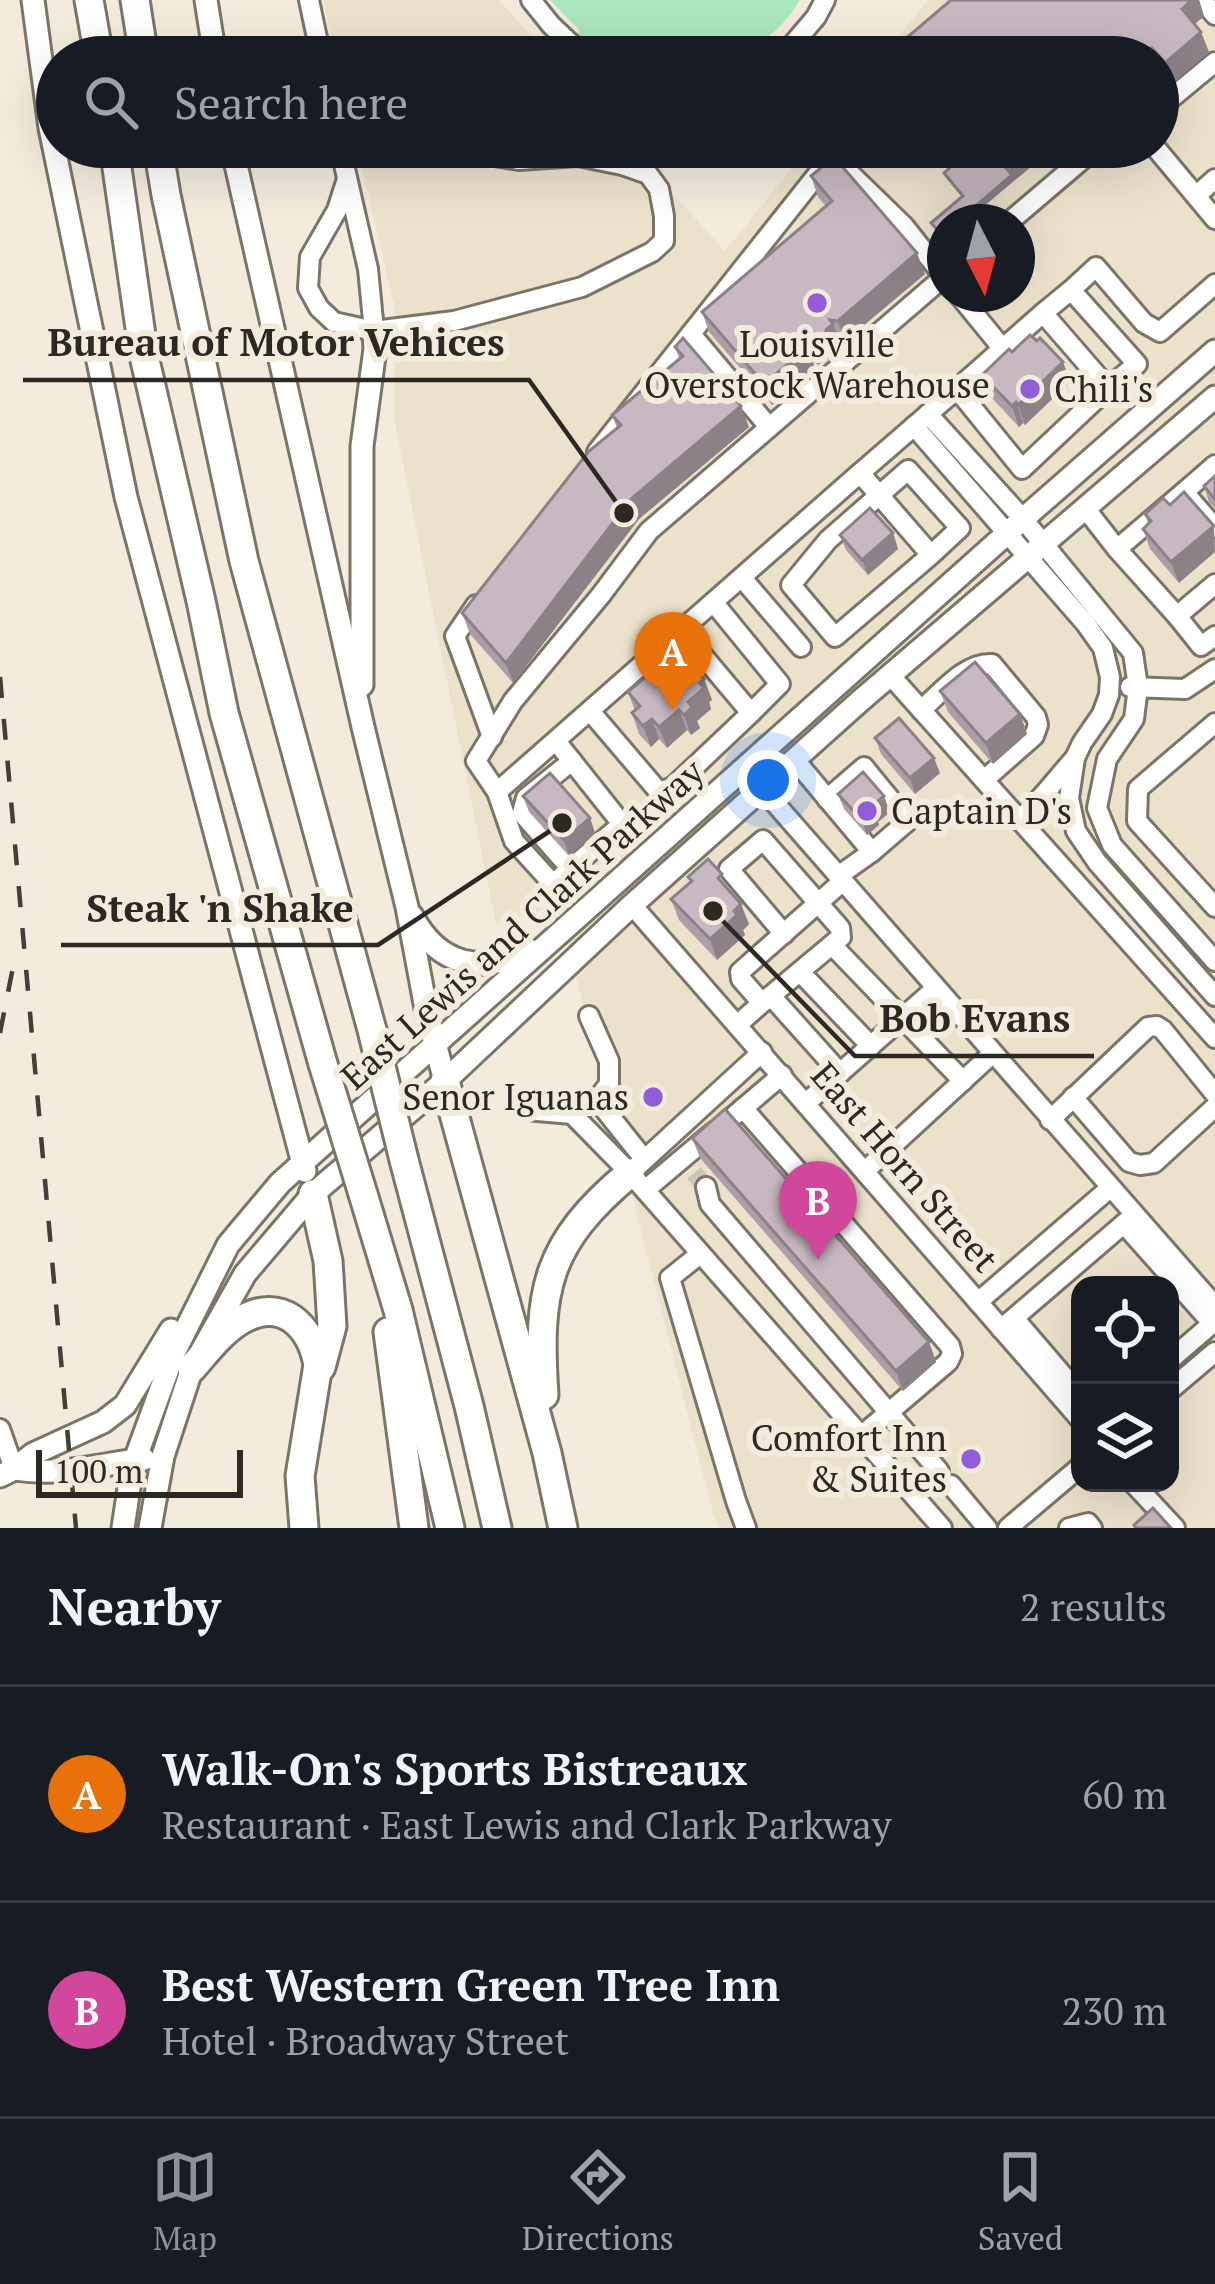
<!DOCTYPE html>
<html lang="en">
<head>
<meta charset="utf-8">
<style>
	:root { --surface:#171b24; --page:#242831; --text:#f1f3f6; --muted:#9ea1a6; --line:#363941; --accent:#8c9099 }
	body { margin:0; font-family:"PT Serif",serif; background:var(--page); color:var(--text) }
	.controls { position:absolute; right:36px; bottom:36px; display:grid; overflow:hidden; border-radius:24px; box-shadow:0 12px 48px #0002 }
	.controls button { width:108px; height:108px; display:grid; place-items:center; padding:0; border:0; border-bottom:3px solid var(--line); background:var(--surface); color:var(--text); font:60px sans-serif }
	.compass { position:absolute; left:927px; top:204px; width:108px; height:108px; border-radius:50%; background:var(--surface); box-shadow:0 12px 48px #0002; rotate:174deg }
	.scale { position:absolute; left:36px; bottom:30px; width:207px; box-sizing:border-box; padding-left:12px; border:6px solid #2c2924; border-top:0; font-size:33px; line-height:42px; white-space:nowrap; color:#2c2924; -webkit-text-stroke:9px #f3ecdd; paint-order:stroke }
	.you { position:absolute; left:768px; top:780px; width:42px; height:42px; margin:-30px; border:9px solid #fff; border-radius:50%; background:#1a73e8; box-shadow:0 0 0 18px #1a73e833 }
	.badge { display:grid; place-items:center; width:78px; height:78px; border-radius:50%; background:var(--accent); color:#fff; font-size:39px; font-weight:700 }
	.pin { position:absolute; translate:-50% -99px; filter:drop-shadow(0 3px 6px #0008) }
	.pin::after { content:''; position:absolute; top:63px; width:42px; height:36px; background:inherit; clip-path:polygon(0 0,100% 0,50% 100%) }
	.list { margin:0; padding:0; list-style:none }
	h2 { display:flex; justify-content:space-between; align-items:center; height:156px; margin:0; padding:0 48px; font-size:51px }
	h2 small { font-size:39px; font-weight:400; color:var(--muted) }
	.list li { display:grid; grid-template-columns:78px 1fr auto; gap:36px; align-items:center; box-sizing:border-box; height:216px; padding:0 48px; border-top:3px solid var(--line) }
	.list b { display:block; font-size:45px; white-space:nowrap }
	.list p { margin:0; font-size:39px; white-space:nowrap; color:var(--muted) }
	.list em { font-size:39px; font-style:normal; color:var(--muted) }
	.icon { flex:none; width:66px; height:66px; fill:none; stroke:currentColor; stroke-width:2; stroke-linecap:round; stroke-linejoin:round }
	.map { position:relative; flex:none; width:1215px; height:1528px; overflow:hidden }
	.search { position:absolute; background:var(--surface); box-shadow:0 12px 48px #0002; left:36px; right:36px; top:36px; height:132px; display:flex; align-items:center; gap:30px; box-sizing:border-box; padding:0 42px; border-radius:66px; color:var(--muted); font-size:45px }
	.sheet { height:588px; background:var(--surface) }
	nav { display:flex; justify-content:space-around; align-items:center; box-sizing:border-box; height:168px; border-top:3px solid var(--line); background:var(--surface); font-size:33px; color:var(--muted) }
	nav a { display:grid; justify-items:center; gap:6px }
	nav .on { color:var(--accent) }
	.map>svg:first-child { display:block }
	.built { fill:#ece2cc; fill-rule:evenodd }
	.green { fill:#abe7c0 }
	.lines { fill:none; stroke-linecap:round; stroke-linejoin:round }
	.minor-tunnel { stroke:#cbc5b8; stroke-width:18; stroke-dasharray:18 9; stroke-linecap:butt }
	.minor-casing { stroke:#7b7568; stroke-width:24 }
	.major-casing { stroke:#7b7568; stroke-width:27 }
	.highway-casing { stroke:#7b7568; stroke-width:33 }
	.minor { stroke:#fff; stroke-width:18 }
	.major { stroke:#fff; stroke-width:21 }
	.highway { stroke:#fff; stroke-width:27 }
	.rail { stroke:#423e38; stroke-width:4.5; stroke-dasharray:21 21; stroke-linecap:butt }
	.highway-bridge-casing { stroke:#7b7568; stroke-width:33; stroke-linecap:butt }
	.highway-bridge { stroke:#fff; stroke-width:27 }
	.wall { fill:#ab9ea6 }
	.shaded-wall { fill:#8b8187 }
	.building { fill:#c7b8c1; stroke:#8b8187; stroke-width:3 }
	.poi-dot { fill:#915ed7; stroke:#f3ecdd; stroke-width:4.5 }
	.labels { text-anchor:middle; stroke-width:12; stroke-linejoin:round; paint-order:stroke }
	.poi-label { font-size:36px; fill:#2c2924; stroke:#f3ecdd; text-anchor:start }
	.street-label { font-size:36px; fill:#2c2924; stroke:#f3ecdd }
	.leader { fill:none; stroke:#2c2924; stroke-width:4.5 }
	.callout-dot { fill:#2c2924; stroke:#f3ecdd; stroke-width:4.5 }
	.callout-label { font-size:39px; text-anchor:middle; font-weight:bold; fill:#2c2924; stroke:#f3ecdd; stroke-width:12; stroke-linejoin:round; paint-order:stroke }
</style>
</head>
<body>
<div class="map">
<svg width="1215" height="1528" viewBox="0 0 1215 1528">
	<rect width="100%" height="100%" fill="#f3ecdd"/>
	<g class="built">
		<polygon points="323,0 499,0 550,57 336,57"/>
		<path d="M 928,0 L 1215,0 L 1215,1528 L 719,1528 L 714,1517 L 558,905 L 496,924 L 395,423 L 394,305 L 357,147 L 631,147 L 725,251 L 809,147 L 1158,147 L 1158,57 L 882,57 ZM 945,222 L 1017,222 L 1017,294 L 945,294 ZM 1080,1285 L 1170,1285 L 1170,1483 L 1080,1483 Z"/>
	</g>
	<path class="green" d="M 550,0 L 800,0 C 766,56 719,63 661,39 L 641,57 L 633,57 L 627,50 L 620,57 L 594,57 L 575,36 L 580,31 Z"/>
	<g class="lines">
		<polyline class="minor-tunnel" points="694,1173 706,1187"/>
		<g class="minor-casing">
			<g id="minor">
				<polyline points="309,0 321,57"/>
				<polyline points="531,0 551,25 585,57"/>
				<polyline points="1202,0 1215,15"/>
				<polyline points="782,57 816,17 825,0"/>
				<polyline points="1158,99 1163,105 1215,62"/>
				<polyline points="340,147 368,269 374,331"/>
				<polyline points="1155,147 1215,219"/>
				<polyline points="347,179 337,210 310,257 308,288 319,308 334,322 374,331 454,321 582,287 652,252 664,241 664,216 659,189 648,174 622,165 578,156 519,160 441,147"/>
				<polyline points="1196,196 1215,179"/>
				<polyline points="1009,222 1097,147"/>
				<polyline points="1071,290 1096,267 1144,323 1160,332 1215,284"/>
				<polyline points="958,294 1003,349"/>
				<polyline points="1043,313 1071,290 1137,364 1108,388"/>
				<polyline points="691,334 769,427"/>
				<polyline points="928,414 1023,519 1133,653 1138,687 1134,719 1107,759 1097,808 1112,845 1215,961"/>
				<polyline points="914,426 1086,624 1103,648 1110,677 1109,695 1102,714 1082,743 1075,758 1069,798 1076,831 1097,862 1215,996"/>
				<polyline points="597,452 832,156 904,226 945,278"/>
				<polyline points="1215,465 1184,492 1215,528"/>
				<polyline points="860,473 957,389 1022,469 1108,388 1043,313 957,389"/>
				<polyline points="1085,508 1117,549 1184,492"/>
				<polyline points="1117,549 1177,616 1215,584"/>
				<polyline points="742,578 801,647"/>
				<polyline points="714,603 780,684 751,713"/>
				<polyline points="476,605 455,636 492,737"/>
				<polyline points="1177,616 1201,646 1215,636"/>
				<polyline points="890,675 1215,1038"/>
				<polyline points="1130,687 1185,689 1215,669"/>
				<path d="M 921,710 C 941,693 965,662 992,664 L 1036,717 L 1038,725 L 1034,736 L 984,780"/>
				<polyline points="590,711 659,792 673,787 751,713 682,631"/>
				<polyline points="1215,723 1138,789 1137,821 1215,907"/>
				<polyline points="556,741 622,824 553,884 514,841 497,792 476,761 513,701 601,595 649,531 945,276"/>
				<polyline points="795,760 872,852 838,876"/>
				<polyline points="745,769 1215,1306"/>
				<polyline points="497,792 860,473 931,555 835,637 791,585 828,540 908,470 960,528 931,555"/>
				<polyline points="827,799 864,767 868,772 908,821 872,852"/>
				<path d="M 1019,820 C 1040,801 1056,779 1075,758"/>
				<polyline points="571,869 522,813 526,798 572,761"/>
				<polyline points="632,905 1080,1419"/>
				<polyline points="832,945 963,1081"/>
				<polyline points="800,972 871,1046"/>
				<polyline points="771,996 840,1073"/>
				<polyline points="762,1003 841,937 840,928 763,840 729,869 784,934"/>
				<polyline points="589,1016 609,1061 609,1084 597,1100"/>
				<polyline points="737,1025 762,1003 741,979 740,972 842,882"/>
				<polyline points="1073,1097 1129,1162 1140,1165 1154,1163 1215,1107"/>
				<polyline points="806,1103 935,989"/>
				<polyline points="743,1108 950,1346 952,1354 948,1362 861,1436"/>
				<polyline points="526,1110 572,1114 630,1173 942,1528"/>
				<polyline points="572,1114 597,1100 644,1159"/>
				<polyline points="735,1115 782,1075"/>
				<polyline points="1050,1120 1148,1027 1157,1026 1163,1030 1215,1094"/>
				<polyline points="865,1171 992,1054"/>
				<polyline points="630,1173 762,1052"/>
				<polyline points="706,1187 710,1204 939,1471"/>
				<polyline points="645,1190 714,1132"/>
				<polyline points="1124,1224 1212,1323"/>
				<polyline points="700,1254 670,1278 736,1501 746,1528"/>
				<polyline points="978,1302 1110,1188"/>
				<polyline points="1014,1318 1080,1395"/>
				<polyline points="1001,1329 1134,1215"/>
				<polyline points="1170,1360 1215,1321"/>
				<polyline points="1170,1390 1215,1352"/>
				<polyline points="0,1429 14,1469"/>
				<polyline points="1133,1483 1175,1528"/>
				<polyline points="951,1485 987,1528"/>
				<polyline points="1008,1528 1080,1467"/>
				<polyline points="1069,1528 1088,1523 1092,1528"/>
			</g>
		</g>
		<g class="major-casing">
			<g id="major">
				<polyline points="33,0 50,128 126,497 305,1171"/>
				<polyline points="206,0 215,57"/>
				<polyline points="232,147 363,727 407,907 426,1009 445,1081"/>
				<polyline points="362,685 362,446 375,349 374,331"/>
				<path d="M 412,916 C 440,968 481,973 533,951"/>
				<path d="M 14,1469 C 64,1476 96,1465 144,1459"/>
				<polyline points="0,1476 14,1469 33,1454 103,1422 125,1405 171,1330"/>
				<polyline points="123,1528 132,1468 174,1353 228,1245 280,1183 1023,519 1215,351"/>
				<polyline points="150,1528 163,1456 192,1368 245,1274 313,1194 445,1081 632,905 860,701 1215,397"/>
			</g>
		</g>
		<g class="highway-casing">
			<g id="highway">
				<polyline points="89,0 99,57"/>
				<polyline points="135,0 144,57"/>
				<polyline points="114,147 144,356 201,601 224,713 323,1064"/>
				<polyline points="158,147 166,195 244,561 372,1030"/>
				<polyline points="445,1081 547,1453 563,1528"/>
				<polyline points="404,1160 469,1406 497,1528"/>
				<polyline points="313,1194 328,1261 332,1326 321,1367"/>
				<polyline points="363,1194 398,1310 450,1528"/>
				<polyline points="388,1332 414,1528"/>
				<path d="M 192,1368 C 207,1351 222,1331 241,1320 C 282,1296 311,1326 318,1365 L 300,1476 L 304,1528"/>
				<path d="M 544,1395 C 537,1289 546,1243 630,1173"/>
			</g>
		</g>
		<use href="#minor" class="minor"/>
		<use href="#major" class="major"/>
		<use href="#highway" class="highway"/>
		<g class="rail">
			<polyline points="0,677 76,1528"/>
			<polyline points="0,1033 15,957"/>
		</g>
		<g class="highway-bridge-casing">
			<g id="highway-bridge">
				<polyline points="372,1030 404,1160"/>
				<polyline points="323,1064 363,1194"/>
			</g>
		</g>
		<use href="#highway-bridge" class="highway-bridge"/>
	</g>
	<g class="wall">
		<polygon points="951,0 1199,0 1204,16 1195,24 1201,32 1209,52 1172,83 1158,69 1158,57 892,57 890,52"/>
		<polygon points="937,147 1066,147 1050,161 1045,155 965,222 945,222 944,240 931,223 962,197 946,178 944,173 953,166"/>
		<polygon points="811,176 925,274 845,341 839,341 841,345 834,351 833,360 825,359 818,365 814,361 813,369 772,405 709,332 702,312 826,206 818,197"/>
		<polygon points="675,347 749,427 639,519 513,683 470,634 462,613 617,428 612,415 679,358"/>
		<polygon points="1012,352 1063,362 1070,382 1025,425 1023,423 1019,427 989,395 982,375"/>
		<polygon points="1215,476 1215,508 1209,502 1204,486"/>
		<polygon points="1163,498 1179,583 1150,549 1143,529 1148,524 1145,514"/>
		<polygon points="893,533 898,549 868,575 846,550 840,535"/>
		<polygon points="684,667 704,679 712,700 709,702 711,709 697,721 700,728 691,735 687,730 667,748 659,739 651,747 639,734 632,713 635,711 628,692"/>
		<polygon points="940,691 1020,714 1027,734 993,764 948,712"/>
		<polygon points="875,738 940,773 915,794 881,754"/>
		<polygon points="838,794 890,812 878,822 879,825 867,835 844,809"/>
		<polygon points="523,796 590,818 595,833 569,856 529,812"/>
		<polygon points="688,877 727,888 749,924 743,930 745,935 717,960 679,920 671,899 690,883"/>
		<polygon points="692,1138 929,1342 936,1362 903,1391 700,1158"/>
	</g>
	<g class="shaded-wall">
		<polygon points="1192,0 1199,0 1204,16 1189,29 1182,9"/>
		<polygon points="1201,32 1209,52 1172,83 1165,63"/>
		<polygon points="1152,48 1155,57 1141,57"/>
		<polygon points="1022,147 1042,147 1045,155 965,222 957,222 1012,175 1006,160"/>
		<polygon points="1045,147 1066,147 1050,161"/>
		<polygon points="917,253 925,274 845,341 838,321"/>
		<polygon points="833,324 841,345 834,351 833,360 826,339 826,330"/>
		<polygon points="817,339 825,359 818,365 810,345"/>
		<polygon points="807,341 814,361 813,369 772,405 764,384"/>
		<polygon points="1063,362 1070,382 1025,425 1018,405"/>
		<polygon points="1016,402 1023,423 1019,427 1012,406"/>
		<polygon points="741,406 749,427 639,519 513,683 506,663 631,499"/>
		<polygon points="1214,526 1215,552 1179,583 1171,562"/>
		<polygon points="893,533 898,549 868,575 862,560"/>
		<polygon points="704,679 712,700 709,702 711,709 697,721 700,728 691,735 684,715 688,702"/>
		<polygon points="679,710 687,730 667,748 659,727"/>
		<polygon points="1020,714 1027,734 993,764 986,743"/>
		<polygon points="652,719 659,739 651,747 643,726"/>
		<polygon points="934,758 940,773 915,794 910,778"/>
		<polygon points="884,796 890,812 878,822 879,825 867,835 862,820 871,807"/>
		<polygon points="590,818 595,833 569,856 564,840"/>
		<polygon points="741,904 749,924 743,930 745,935 717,960 710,939"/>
		<polygon points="929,1342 936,1362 903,1391 896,1371"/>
	</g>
	<g class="building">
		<polygon points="951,0 1192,0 1182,9 1201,32 1165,63 1152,48 1141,57 894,57 890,52"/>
		<polygon points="939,147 988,147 1012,175 957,222 945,222 945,232 942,235 931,223 963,196 944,173 954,164"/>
		<polygon points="996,147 1022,147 1006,160"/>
		<polygon points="834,157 917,253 838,321 830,320 833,324 826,330 826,339 817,339 810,345 807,341 806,349 764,384 702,312 832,201 811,176"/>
		<polygon points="1030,335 1037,341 1040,338 1063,362 1018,405 1016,402 1012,406 982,375 1009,349 1012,352"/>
		<polygon points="683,338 741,406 631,499 506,663 462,613 589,451 621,425 612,415 683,356 675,347"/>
		<polygon points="1215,476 1215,499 1204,486"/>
		<polygon points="1184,492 1214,526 1171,562 1143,529 1151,521 1145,514 1163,498 1170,505"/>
		<polygon points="870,508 893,533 862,560 840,535"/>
		<polygon points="673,653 684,667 689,663 704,679 700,683 704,688 688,702 692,707 684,715 679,710 659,727 652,719 643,726 632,713 640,706 628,692"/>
		<polygon points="975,662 1020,714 986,743 940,691"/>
		<polygon points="899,718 934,758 910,778 875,738"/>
		<polygon points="863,772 884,796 871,807 873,810 862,820 838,794"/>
		<polygon points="550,773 590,818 564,840 523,796"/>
		<polygon points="708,859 722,874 718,878 741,904 734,911 737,915 710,939 671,899 692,881 688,877"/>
		<polygon points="725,1109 929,1342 896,1371 692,1138"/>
		<polygon points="1153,1508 1171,1528 1136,1528 1134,1525"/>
	</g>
	<g class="poi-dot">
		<circle cx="817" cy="303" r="12"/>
		<circle cx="1030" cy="389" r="12"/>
		<circle cx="867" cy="811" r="12"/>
		<circle cx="653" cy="1097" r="12"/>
		<circle cx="971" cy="1459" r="12"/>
	</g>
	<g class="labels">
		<g class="poi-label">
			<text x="817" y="357" text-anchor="middle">Louisville<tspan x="817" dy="41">Overstock Warehouse</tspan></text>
			<text x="1054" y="402">Chili's</text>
			<text x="891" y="824">Captain D's</text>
			<text x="629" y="1110" text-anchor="end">Senor Iguanas</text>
			<text x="947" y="1451" text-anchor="end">Comfort Inn<tspan x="947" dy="41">&amp; Suites</tspan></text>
		</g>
		<g class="street-label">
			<text transform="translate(522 924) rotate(-42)" y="13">East Lewis and Clark Parkway</text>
			<text transform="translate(905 1167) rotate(49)" y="13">East Horn Street</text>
		</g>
	</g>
	<path class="leader" d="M624 513L529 380H23M562 823L378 945H61M713 911L855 1056H1094"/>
	<g class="callout-dot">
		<circle cx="624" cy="513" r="12"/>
		<circle cx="562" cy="823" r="12"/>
		<circle cx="713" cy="911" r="12"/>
	</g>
	<g class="callout-label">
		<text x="276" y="356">Bureau of Motor Vehices</text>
		<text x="220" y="922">Steak 'n Shake</text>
		<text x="975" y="1032">Bob Evans</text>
	</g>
</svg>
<div class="controls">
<button><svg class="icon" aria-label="locate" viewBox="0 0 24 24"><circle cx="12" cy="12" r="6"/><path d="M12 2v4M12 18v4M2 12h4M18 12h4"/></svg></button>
<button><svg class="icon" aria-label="layers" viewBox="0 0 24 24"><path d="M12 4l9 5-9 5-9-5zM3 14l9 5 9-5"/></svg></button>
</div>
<svg class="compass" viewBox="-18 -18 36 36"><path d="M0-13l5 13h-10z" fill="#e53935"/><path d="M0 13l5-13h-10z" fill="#9ea1a6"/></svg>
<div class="scale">100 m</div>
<div class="you"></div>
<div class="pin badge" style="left:673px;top:711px;background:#e8710a">A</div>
<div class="pin badge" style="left:818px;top:1260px;background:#d1479c">B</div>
<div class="search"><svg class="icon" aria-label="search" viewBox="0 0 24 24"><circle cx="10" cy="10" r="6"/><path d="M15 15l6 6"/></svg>Search here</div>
</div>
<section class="sheet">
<h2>Nearby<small>2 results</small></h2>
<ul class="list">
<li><span class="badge" style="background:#e8710a">A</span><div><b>Walk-On's Sports Bistreaux</b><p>Restaurant · East Lewis and Clark Parkway</p></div><em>60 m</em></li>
<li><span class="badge" style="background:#d1479c">B</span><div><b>Best Western Green Tree Inn</b><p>Hotel · Broadway Street</p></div><em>230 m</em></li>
</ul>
</section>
<nav>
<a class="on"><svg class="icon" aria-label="map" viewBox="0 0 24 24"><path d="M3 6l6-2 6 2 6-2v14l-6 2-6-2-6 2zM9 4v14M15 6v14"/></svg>Map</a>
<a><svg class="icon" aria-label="directions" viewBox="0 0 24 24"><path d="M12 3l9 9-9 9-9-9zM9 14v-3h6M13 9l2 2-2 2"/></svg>Directions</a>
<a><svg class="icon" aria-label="saved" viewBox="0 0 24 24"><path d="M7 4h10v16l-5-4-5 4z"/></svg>Saved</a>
</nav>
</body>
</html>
